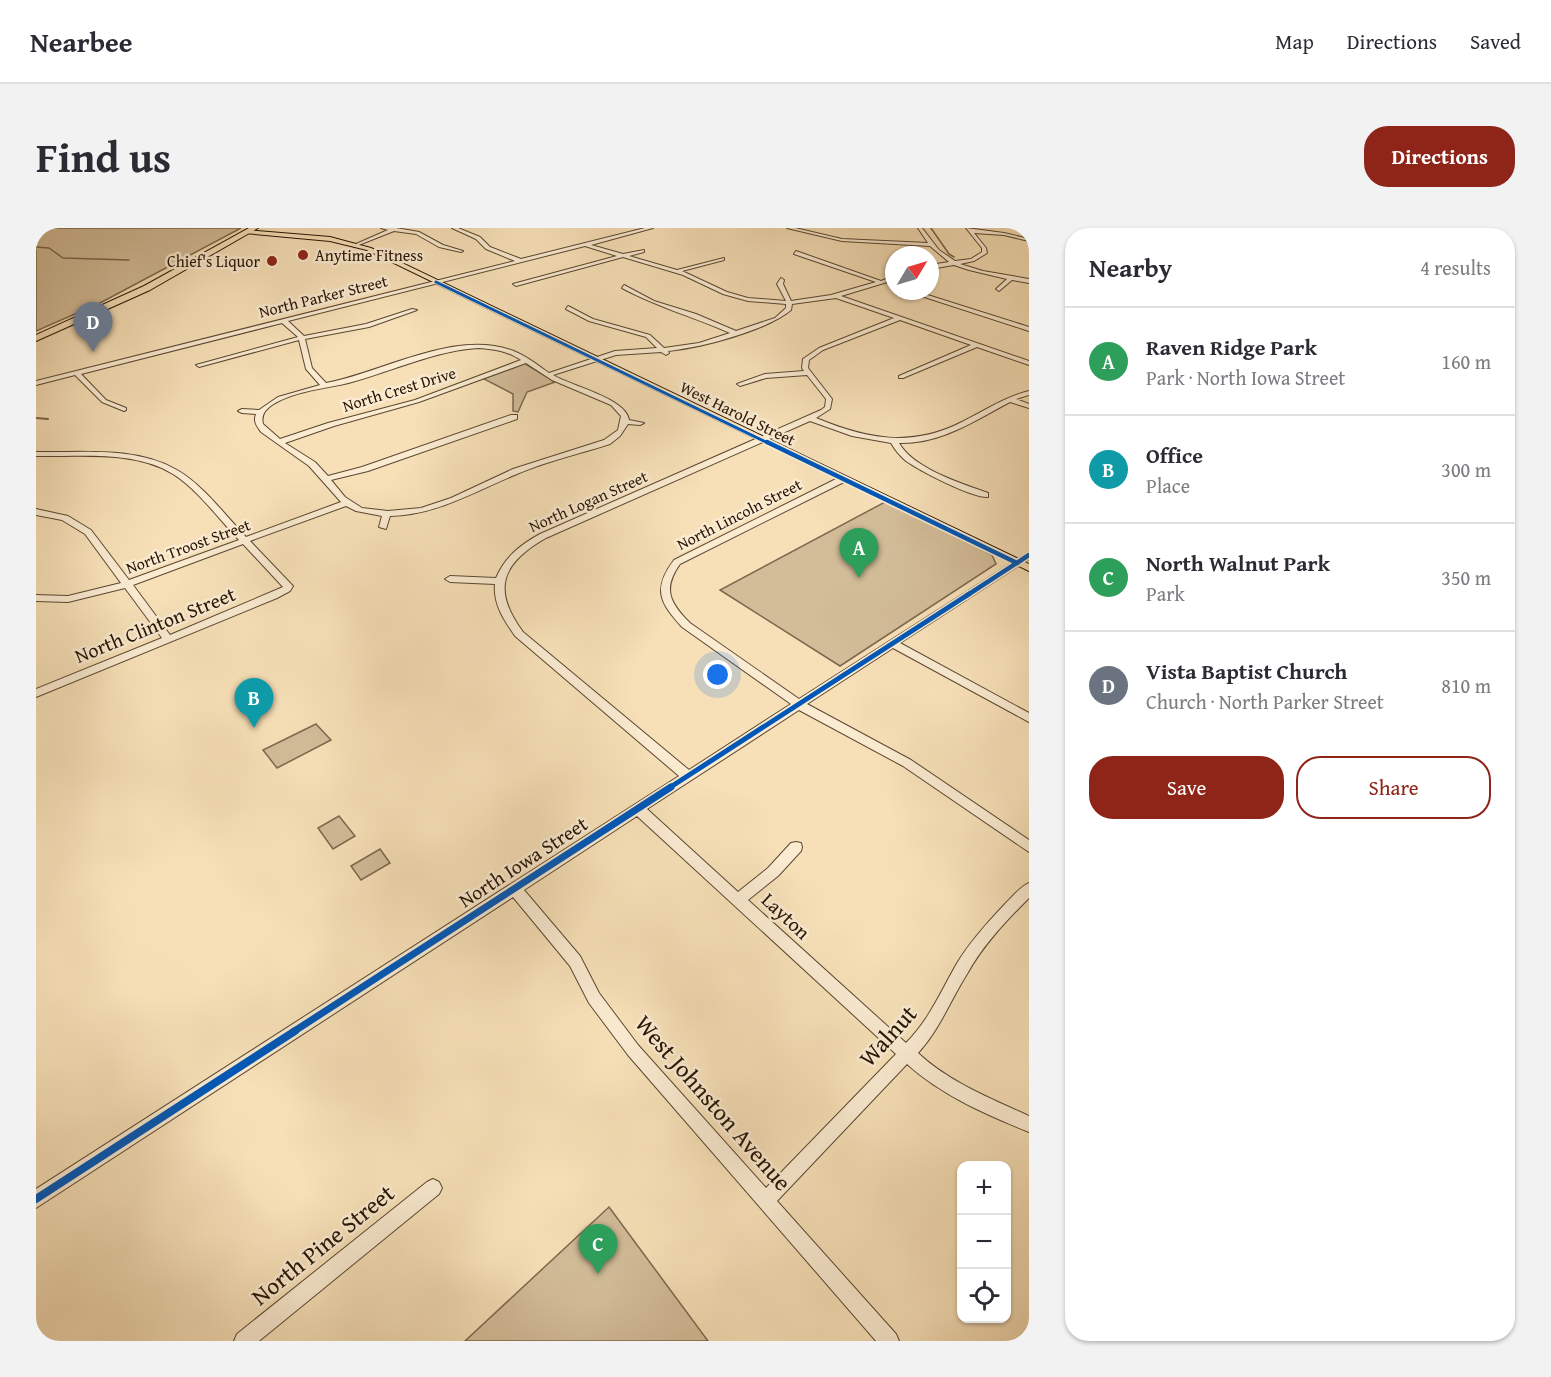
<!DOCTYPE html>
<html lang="en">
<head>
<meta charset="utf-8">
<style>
	:root { --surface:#fff; --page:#f2f2f3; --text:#2b2b33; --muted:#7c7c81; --line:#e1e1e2; --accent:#8f2418 }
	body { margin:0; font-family:"Gentium Book Plus",serif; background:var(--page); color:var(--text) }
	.controls { position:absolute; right:18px; bottom:18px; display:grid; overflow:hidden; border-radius:12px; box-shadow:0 2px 4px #0004 }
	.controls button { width:54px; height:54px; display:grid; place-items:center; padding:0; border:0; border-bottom:2px solid var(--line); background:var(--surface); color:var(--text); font:30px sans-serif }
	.compass { position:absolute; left:849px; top:18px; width:54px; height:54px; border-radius:50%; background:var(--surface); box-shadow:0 2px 4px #0004; rotate:52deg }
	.you { position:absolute; left:682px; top:447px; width:21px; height:21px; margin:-15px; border:4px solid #fff; border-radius:50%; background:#1a73e8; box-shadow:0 0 0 9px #1a73e833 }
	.badge { display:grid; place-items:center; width:39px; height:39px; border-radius:50%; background:var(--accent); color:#fff; font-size:20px; font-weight:700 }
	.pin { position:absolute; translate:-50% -50px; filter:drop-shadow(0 2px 3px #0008) }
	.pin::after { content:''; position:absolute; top:32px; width:21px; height:18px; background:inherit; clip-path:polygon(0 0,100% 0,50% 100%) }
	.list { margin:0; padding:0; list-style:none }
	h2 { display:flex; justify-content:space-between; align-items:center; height:78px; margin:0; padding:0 24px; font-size:26px }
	h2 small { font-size:20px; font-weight:400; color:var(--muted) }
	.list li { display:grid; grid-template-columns:39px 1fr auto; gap:18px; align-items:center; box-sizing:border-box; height:108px; padding:0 24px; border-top:2px solid var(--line) }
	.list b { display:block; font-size:22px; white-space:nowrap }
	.list p { margin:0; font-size:20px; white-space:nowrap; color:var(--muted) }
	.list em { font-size:20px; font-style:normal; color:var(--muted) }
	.actions { display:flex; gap:12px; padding:18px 24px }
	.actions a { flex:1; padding:14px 0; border:2px solid var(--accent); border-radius:24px; text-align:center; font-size:21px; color:var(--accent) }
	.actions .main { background:var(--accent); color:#fff }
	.icon { flex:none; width:33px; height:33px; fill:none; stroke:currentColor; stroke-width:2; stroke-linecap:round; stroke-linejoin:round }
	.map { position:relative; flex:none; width:993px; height:1113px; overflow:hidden; border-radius:24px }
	header { display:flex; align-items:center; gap:36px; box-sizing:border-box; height:84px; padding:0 30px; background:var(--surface); border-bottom:2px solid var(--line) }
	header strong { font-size:28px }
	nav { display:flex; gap:33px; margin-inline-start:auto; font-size:21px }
	.intro { display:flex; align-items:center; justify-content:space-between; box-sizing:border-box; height:144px; padding:0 36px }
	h1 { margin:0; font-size:42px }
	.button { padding:15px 27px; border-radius:24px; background:var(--accent); color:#fff; font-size:21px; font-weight:700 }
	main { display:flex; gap:36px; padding:0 36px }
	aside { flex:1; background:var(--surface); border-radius:24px; box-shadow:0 2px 4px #0004 }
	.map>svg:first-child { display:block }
	.green { fill:#d3bd99; stroke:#7c684e; stroke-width:1.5 }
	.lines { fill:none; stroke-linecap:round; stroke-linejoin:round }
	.stream-far1 { stroke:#79654a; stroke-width:1.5 }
	.stream { stroke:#79654a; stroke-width:2 }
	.minor-casing { stroke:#5a4730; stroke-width:2 }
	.major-casing { stroke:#261403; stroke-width:2 }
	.highway-casing { stroke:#261403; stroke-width:2 }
	.minor { fill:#faebd1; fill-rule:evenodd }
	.major { fill:#f7e0b8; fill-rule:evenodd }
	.highway { fill:#f7e0b8; fill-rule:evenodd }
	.cycleway-far4-casing { stroke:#faebd1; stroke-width:4.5 }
	.cycleway-far3-casing { stroke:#faebd1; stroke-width:8 }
	.cycleway-far2-casing { stroke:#faebd1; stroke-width:8 }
	.cycleway-far1-casing { stroke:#faebd1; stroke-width:10 }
	.cycleway-casing { stroke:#faebd1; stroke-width:12 }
	.cycleway-far4 { stroke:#0057b8; stroke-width:3 }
	.cycleway-far3 { stroke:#0057b8; stroke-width:4.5 }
	.cycleway-far2 { stroke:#0057b8; stroke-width:5 }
	.cycleway-far1 { stroke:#0057b8; stroke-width:7 }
	.cycleway { stroke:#0057b8; stroke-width:8 }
	.poi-dot { fill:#8f2418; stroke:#faebd1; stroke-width:2 }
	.labels { text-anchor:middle; stroke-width:5; stroke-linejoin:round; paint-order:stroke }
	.far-poi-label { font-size:16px; fill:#261403; stroke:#faebd1; text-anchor:start }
	.far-street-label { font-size:16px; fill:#261403; stroke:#faebd1 }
	.street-label { font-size:20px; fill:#261403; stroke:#faebd1 }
	.near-street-label { font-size:24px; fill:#261403; stroke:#faebd1 }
</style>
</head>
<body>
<header>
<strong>Nearbee</strong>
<nav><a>Map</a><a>Directions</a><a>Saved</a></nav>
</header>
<div class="intro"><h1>Find us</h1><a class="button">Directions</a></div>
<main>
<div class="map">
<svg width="993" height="1113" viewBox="0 0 993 1113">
	<rect width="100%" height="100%" fill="#f7e0b8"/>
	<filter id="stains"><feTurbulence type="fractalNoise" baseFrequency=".00333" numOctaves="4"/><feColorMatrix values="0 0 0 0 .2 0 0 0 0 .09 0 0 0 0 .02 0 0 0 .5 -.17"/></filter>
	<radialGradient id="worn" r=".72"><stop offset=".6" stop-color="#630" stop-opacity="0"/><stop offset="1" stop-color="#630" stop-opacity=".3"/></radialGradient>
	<g class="green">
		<polygon points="0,0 205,0 64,75 0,103"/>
		<polygon points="488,135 519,154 491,164 482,184 477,183 477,166 446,150"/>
		<polygon points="849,274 949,323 956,327 960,336 804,438 684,362"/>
		<polygon points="280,496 295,512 241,540 227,522"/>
		<polygon points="303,588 319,608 297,621 282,600"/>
		<polygon points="344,621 354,635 325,652 315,638"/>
		<polygon points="573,979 672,1113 429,1113"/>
	</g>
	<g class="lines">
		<g class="stream-far1">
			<polyline points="895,0 913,26 918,29"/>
			<polyline points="0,19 13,20 27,30 93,32"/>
		</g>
		<polyline class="stream" points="0,190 12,191"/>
		<g class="minor-casing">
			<g id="minor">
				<polygon points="345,0 360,0 383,4 407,17 427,23 425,24 403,19 380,6 358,3 320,18 320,16 352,2"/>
				<path d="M 416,0 L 422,0 L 444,9 L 454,19 L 485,31 L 609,0 L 617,0 L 555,17 L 587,26 L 608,22 L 608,24 L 593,28 L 641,42 L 688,30 L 688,32 L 646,43 L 691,64 L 712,70 L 750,73 L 741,56 L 745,50 L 748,52 L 747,56 L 755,73 L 795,67 L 840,54 L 758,26 L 760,23 L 845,53 L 858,48 L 858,52 L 805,68 L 993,133 L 993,137 L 941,119 L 867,150 L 863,150 L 863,148 L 935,117 L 864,92 L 787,122 L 773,132 L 772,140 L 796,171 L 794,181 L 780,190 C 831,211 875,220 926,194 C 948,183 969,169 993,163 L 993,167 L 980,171 L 993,176 L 993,180 L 974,174 C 938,193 905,216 863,215 C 878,241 925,255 952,265 L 952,269 C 936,270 884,243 870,233 C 864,228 859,222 855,215 L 816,208 L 774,193 L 510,310 C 466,335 455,361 487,404 L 653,542 L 755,476 L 646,399 C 624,375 616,361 638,332 L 804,249 L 810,249 L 810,253 L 644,336 C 626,361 634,375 654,395 L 763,471 L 993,324 L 993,331 L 864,415 L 993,485 L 993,494 L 857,420 L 771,476 L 875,532 L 993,612 L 993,624 L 867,538 L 763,482 L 611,581 L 702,664 L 732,640 L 755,615 L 760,614 L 765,615 L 766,619 L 765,623 L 742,648 L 712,672 L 870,815 C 893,792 904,765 920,737 C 933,715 951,695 969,676 C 976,669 984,659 993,655 L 993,670 C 970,693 947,717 931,746 C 914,773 904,801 882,825 C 913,854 954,870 993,888 L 993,904 C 951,887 905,867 871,836 L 741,973 L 860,1106 L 863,1113 L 840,1113 L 592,827 L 553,775 L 534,738 L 477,669 L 0,980 L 0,961 L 643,548 L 479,408 C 468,392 457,376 459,356 L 414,354 L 409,351 L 414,348 L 460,350 C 469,329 484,317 504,306 L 785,182 L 789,179 L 790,171 L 771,147 L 730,150 L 704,158 L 701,156 L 729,146 L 768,143 L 766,140 L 767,131 L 783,120 L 858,90 L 800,70 L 756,76 L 755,82 C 730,103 664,120 632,123 L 633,125 L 630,127 L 625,124 L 580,127 L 517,147 C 535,158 590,170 593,192 L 608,195 L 604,197 L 592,196 L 584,208 L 574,216 C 543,226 511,233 481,246 C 439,263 401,287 354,288 L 350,301 L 343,299 L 346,288 L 320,283 L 310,278 L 214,313 L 255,356 L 257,358 L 254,363 L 241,370 L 0,469 L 0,461 L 126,410 L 89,360 L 32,374 L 0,373 L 0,367 L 32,368 L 85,355 L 49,306 L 26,292 L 0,287 L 0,281 L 32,288 L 55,302 L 93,352 L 203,312 C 182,290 162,262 137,246 C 98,222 43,229 0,228 L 0,224 C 46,225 99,218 141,242 C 166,256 190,288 210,309 L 305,274 L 273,238 L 225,204 C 221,198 217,194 220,186 L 206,185 L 202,183 L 206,181 L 223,182 L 242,169 L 284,157 L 270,141 L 263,112 L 163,139 L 160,137 L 262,109 L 246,95 L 45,146 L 70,172 L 90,180 L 90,182 L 88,183 L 66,174 L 39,147 L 0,157 L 0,153 L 479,33 L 450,21 L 440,11 ZM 549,18 L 581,28 L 477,56 L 480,58 L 587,29 L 647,47 L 687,66 L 712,73 L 750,76 L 750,80 L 739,90 L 700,103 L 660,86 L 618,73 L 588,57 L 586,60 C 621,79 658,89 694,105 L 663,115 L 628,120 L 614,107 L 557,91 L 532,78 L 530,81 L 553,93 L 610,109 L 621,120 L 579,123 L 513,145 C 503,138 493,130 482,125 C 425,98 348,144 290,155 L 276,140 L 269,111 L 333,99 L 381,82 L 376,81 L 330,96 L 268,108 L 252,93 ZM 442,120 C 458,121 472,123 485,132 L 379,172 L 292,195 L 244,211 L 227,196 C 225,187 229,182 236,177 C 260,162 290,161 316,154 C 359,142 398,123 442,120 ZM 490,135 L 516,152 L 575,177 L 585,188 L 582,202 L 568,212 L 477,241 L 415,270 L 385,280 L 352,283 L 326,280 L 309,269 L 295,252 L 332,243 L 481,191 L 481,187 L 475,187 L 326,239 L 292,248 L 279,234 L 249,215 L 298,198 L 383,174 ZM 207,316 L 247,359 L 134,407 L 97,357 ZM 601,588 L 860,826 L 730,960 L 602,817 L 563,765 L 544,728 L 488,662 Z"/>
				<polygon points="751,0 759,0 806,11 892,15 882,0 886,0 903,22 919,33 935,31 946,24 946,20 930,0 968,5 993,11 993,13 968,7 938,5 950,20 951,25 938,33 924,36 947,43 993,51 993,55 976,52 963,63 960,61 971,51 933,42 918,37 894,41 894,37 913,34 894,18 806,13"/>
				<polygon points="870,63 879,63 993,99 993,103"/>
				<polygon points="397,951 403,954 406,960 403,966 223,1113 198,1113 201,1106 391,954"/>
			</g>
		</g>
		<g class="major-casing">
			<polygon id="major" points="210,2 294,9 335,20 993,336 993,343 331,22 294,13 208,5"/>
		</g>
		<g class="highway-casing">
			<polygon id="highway" points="213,0 222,0 114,62 0,113 0,107 108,58"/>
		</g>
		<use href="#minor" class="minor"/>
		<use href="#major" class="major"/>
		<use href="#highway" class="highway"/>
		<g class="cycleway-far4-casing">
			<polyline id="cycleway-far4" points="400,54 734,216"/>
		</g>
		<g class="cycleway-far3-casing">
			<g id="cycleway-far3">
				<polyline points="731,214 981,335"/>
				<polyline points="930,368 993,327"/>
			</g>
		</g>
		<g class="cycleway-far2-casing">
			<polyline id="cycleway-far2" points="633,560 933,366"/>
		</g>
		<g class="cycleway-far1-casing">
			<polyline id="cycleway-far1" points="257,804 635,559"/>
		</g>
		<g class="cycleway-casing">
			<polyline id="cycleway" points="0,971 259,803"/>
		</g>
		<use href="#cycleway-far4" class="cycleway-far4"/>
		<use href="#cycleway-far3" class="cycleway-far3"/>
		<use href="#cycleway-far2" class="cycleway-far2"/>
		<use href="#cycleway-far1" class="cycleway-far1"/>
		<use href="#cycleway" class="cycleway"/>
	</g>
	<g class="poi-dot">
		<circle cx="267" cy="27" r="6"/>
		<circle cx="236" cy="33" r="6"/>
	</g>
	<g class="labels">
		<g class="far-poi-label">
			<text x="279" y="33">Anytime Fitness</text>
			<text x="224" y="39" text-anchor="end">Chief's Liquor</text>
		</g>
		<g class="far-street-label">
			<text transform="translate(287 68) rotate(-14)" y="6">North Parker Street</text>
			<text transform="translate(363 161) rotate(-17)" y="6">North Crest Drive</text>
			<text transform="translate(702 185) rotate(26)" y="6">West Harold Street</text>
			<text transform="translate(552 273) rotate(-24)" y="6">North Logan Street</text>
			<text transform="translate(703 286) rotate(-27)" y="6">North Lincoln Street</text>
			<text transform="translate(152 318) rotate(-20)" y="6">North Troost Street</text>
		</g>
		<g class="street-label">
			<text transform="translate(119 397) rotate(-22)" y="7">North Clinton Street</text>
			<text transform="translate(487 634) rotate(-33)" y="7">North Iowa Street</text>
			<text transform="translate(750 688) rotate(43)" y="7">Layton</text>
		</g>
		<g class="near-street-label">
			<text transform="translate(852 808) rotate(-48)" y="8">Walnut</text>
			<text transform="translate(677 875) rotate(49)" y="8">West Johnston Avenue</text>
			<text transform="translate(287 1017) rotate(-39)" y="8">North Pine Street</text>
		</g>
	</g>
	<rect width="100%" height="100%" filter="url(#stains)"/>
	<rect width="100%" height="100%" fill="url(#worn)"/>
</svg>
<div class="controls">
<button>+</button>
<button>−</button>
<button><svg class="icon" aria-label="locate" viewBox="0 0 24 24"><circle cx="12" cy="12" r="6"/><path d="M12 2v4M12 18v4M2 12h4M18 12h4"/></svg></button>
</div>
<svg class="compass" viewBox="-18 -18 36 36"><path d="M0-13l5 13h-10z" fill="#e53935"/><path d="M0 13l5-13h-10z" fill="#7c7c81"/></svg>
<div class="you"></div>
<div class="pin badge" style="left:823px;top:350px;background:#2e9e5b">A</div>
<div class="pin badge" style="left:218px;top:500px;background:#0f9aa8">B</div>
<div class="pin badge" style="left:562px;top:1046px;background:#2e9e5b">C</div>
<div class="pin badge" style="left:57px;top:124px;background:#6b7280">D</div>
</div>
<aside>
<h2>Nearby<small>4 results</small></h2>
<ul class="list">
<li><span class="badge" style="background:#2e9e5b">A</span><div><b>Raven Ridge Park</b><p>Park · North Iowa Street</p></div><em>160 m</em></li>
<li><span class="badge" style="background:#0f9aa8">B</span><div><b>Office</b><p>Place</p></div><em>300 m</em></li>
<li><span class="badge" style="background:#2e9e5b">C</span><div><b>North Walnut Park</b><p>Park</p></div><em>350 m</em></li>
<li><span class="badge" style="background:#6b7280">D</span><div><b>Vista Baptist Church</b><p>Church · North Parker Street</p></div><em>810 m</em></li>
</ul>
<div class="actions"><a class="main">Save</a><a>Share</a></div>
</aside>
</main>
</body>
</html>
